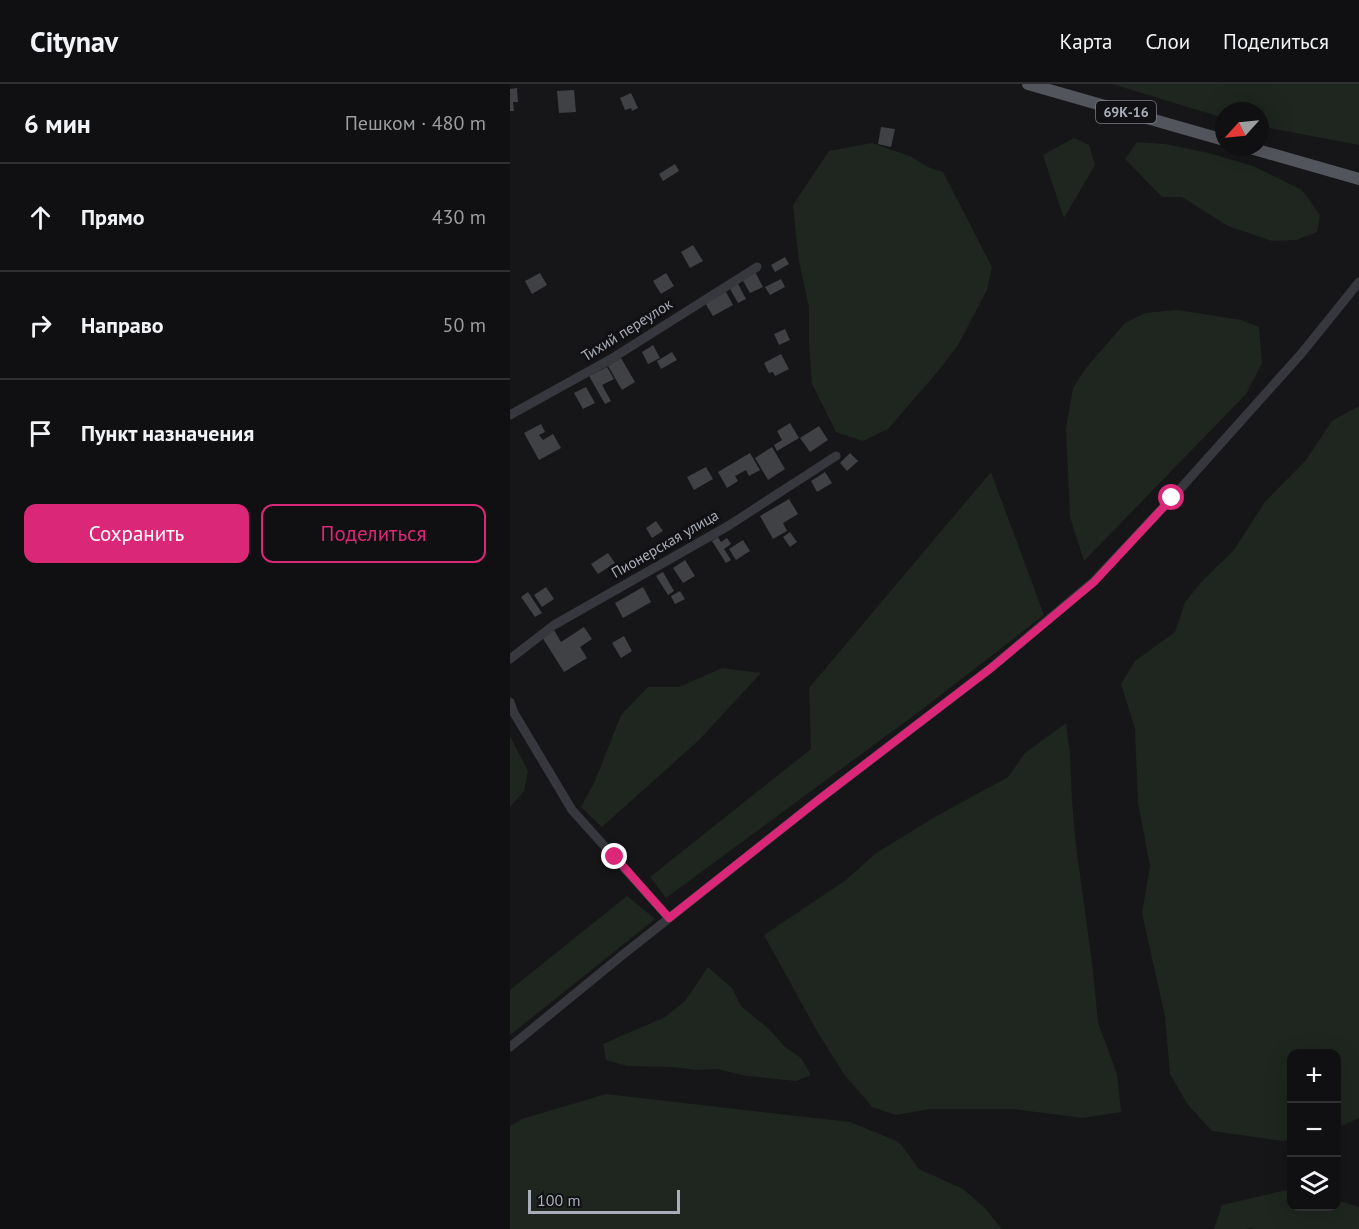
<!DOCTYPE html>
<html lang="ru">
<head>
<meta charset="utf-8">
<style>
	:root { --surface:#101012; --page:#1e1e20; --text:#f1f3f6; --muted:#9c9d9f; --line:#303032; --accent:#db2777 }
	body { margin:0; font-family:"PT Sans",sans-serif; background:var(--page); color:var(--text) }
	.controls { position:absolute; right:18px; bottom:18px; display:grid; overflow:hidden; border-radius:12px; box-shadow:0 6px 24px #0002 }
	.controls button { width:54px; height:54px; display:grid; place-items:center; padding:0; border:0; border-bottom:2px solid var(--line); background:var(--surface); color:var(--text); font:30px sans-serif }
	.compass { position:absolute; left:705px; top:18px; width:54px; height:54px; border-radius:50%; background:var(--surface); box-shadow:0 6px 24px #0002; rotate:243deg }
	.scale { position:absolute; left:18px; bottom:15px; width:152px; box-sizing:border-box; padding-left:6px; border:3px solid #a8adb8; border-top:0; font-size:16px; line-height:21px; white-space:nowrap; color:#a8adb8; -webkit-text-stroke:4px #111113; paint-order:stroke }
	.stop { position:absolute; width:18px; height:18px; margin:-14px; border:4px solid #db2777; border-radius:50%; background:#fff }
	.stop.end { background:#db2777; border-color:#fff; box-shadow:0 2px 6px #0008 }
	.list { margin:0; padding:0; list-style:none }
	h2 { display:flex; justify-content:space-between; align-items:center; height:78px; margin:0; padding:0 24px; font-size:26px }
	h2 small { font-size:20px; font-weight:400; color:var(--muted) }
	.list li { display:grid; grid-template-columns:39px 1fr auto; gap:18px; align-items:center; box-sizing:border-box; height:108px; padding:0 24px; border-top:2px solid var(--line) }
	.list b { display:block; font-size:22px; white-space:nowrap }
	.list em { font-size:20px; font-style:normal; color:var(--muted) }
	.actions { display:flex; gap:12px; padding:18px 24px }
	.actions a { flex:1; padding:14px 0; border:2px solid var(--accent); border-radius:12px; text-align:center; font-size:21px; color:var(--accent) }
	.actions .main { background:var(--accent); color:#fff }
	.icon { flex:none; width:33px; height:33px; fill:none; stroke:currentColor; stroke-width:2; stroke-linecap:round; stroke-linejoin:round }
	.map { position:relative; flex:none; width:849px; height:1145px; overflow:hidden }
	header { display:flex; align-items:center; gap:36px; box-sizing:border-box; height:84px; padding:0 30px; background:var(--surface); border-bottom:2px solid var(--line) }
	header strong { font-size:28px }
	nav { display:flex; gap:33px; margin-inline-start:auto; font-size:21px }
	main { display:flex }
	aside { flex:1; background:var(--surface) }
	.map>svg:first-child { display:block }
	.green { fill:#1e261f }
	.building { fill:#404145 }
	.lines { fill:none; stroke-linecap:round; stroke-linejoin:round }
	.minor { stroke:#37383d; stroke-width:9 }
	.major { stroke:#53555c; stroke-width:12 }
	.route { stroke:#db2777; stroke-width:8 }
	.labels { text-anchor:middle; stroke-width:6; stroke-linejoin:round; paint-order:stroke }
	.shield { fill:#111113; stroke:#7b7e86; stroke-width:1.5 }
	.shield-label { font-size:14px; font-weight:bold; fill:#a8adb8 }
	.street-label { font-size:15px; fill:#a8adb8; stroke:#111113 }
</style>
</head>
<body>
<header>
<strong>Citynav</strong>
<nav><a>Карта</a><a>Слои</a><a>Поделиться</a></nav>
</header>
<main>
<aside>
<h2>6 мин<small>Пешком · 480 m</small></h2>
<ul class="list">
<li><svg class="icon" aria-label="ahead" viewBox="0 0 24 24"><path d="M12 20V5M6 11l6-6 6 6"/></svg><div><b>Прямо</b></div><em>430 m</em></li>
<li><svg class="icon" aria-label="right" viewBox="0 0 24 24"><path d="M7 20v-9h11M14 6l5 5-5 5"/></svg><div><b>Направо</b></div><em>50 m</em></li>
<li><svg class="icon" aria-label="arrive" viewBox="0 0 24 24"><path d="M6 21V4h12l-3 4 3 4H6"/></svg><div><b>Пункт назначения</b></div></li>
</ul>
<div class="actions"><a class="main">Сохранить</a><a>Поделиться</a></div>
</aside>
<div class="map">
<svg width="849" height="1145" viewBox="0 0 849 1145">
	<rect width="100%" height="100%" fill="#161618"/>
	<g class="green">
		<polygon points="602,0 849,0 849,61 750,42 750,27 714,27 714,34"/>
		<polygon points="564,54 579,61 585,81 554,134 533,71"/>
		<polygon points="627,58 655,60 699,69 743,82 792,106 810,131 807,148 786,156 762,157 718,142 672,113 652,113 615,75"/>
		<polygon points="362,59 400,72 420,84 433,88 482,183 477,206 448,261 429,286 378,345 353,357 326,348 302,300 299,259 299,223 289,178 283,121 319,67"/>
		<polygon points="668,226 731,236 749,243 752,279 736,310 574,477 560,433 556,345 563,304 576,284 615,239 635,229"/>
		<polygon points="849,322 849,1034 827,1044 826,970 782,970 781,1055 773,1057 702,1047 678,1021 660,990 655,932 632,829 640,782 628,719 625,645 611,600 625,577 665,548 675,518 694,495 724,466 754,419 796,376 822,337"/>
		<polygon points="481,388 534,531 414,624 156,814 140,793 301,665 299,604"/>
		<polygon points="212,584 251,589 189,656 92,743 71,723 85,697 111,631 138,603 169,603"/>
		<polygon points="556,639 560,670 562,717 566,762 583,886 588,939 607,990 611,1028 573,1034 503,1025 420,1025 386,1031 362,1023 334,990 308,949 254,851 336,796 365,770 423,734 498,693 515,669"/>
		<polygon points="0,652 18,687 14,707 0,723"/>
		<polygon points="117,812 145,835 0,951 0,906"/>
		<polygon points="198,883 222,904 231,922 259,945 274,962 291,974 301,991 286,997 236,992 208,985 187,986 162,983 117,982 96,976 93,960 155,933 175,917"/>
		<polygon points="96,1010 340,1038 389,1058 409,1085 453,1105 475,1124 492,1145 0,1145 0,1042 12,1035"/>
		<polygon points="781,1105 782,1122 826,1122 827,1116 849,1123 849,1145 742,1145 742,1143 737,1145 704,1145 712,1121"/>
	</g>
	<g class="building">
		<polygon points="7,4 8,18 3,18 4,27 0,27 0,5"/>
		<polygon points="64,6 66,28 49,29 47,7"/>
		<polygon points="121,9 128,24 122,27 121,24 115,26 110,14"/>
		<polygon points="371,43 385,45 381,63 368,60"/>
		<polygon points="165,80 169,87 153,97 149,90"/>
		<polygon points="183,161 193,177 180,184 171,168"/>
		<polygon points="275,173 279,180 265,188 261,181"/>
		<polygon points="245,188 253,203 240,209 232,195"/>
		<polygon points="30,189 37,201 22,210 15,197"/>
		<polygon points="156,189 164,202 151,210 143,197"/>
		<polygon points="271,195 275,203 260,211 255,203"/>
		<polygon points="227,198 236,215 228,219 219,203"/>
		<polygon points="216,208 223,221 203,232 195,219"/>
		<polygon points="275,245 280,256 269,261 264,250"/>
		<polygon points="143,261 150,274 138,280 132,268"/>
		<polygon points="162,268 167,276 151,285 147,277"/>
		<polygon points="271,270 279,285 265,292 263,288 259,289 254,279"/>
		<polygon points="111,274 125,298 112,306 98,282"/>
		<polygon points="97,283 104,295 92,301 101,317 95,320 79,292"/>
		<polygon points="76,303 85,319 73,325 64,309"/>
		<polygon points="280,339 289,354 267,367 264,361 272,356 267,347"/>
		<polygon points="31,340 35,348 29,351 33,356 43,350 51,364 29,376 14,349"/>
		<polygon points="309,342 318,356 300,368 290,354"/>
		<polygon points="262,363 275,385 258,396 245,374"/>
		<polygon points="240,369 250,386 239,392 236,386 225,392 228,397 217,404 208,388"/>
		<polygon points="340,369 348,377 337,387 330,379"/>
		<polygon points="196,383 203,395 184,406 177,393"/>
		<polygon points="315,388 322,399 307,408 301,397"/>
		<polygon points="279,415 288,430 273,439 277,447 263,455 250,432"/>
		<polygon points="146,437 153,447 142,454 136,444"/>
		<polygon points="280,448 287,458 280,463 273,453"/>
		<polygon points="208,453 211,458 217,454 221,460 214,465 221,476 216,479 202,457"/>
		<polygon points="233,456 240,467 226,476 219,465"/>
		<polygon points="98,469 105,479 88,490 81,480"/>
		<polygon points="175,476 185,492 173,499 163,484"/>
		<polygon points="153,488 164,507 158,511 146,492"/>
		<polygon points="36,503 44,515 32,523 24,511"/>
		<polygon points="133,503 141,518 113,534 105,519"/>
		<polygon points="170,507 175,515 165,520 161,512"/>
		<polygon points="18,508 32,529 25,533 11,513"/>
		<polygon points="74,543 82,555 70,563 77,574 54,588 32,553 44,546 51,558"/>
		<polygon points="114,552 122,567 111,574 102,559"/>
	</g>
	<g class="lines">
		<g class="minor">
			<polyline points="0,331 101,275 247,183"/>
			<polyline points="0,575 44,541 218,442 326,372"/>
			<polyline points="0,618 4,629 62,726 159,834"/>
			<polyline points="0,963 110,873 307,717 481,584 583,498 662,414 791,270 849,198"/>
		</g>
		<g class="major">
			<polyline points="518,0 714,56"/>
			<polyline points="737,63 849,95"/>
		</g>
	</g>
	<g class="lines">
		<polyline class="route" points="105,773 159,834 307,717 481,584 584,498 662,414"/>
	</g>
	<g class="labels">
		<rect class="shield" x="586" y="17" width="60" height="22" rx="4.5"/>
		<g class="shield-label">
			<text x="616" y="33">69К-16</text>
		</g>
		<g class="street-label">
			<text transform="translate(117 246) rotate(-32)" y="5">Тихий переулок</text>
			<text transform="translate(155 460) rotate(-30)" y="5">Пионерская улица</text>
		</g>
	</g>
</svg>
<div class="controls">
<button>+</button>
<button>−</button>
<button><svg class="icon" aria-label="layers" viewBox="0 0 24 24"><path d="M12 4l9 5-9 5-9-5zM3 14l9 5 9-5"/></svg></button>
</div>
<svg class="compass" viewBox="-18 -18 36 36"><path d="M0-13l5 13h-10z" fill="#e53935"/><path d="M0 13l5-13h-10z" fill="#9c9d9f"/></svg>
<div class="scale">100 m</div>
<div class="stop" style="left:662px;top:414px"></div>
<div class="stop end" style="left:105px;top:773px"></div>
</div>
</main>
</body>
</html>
